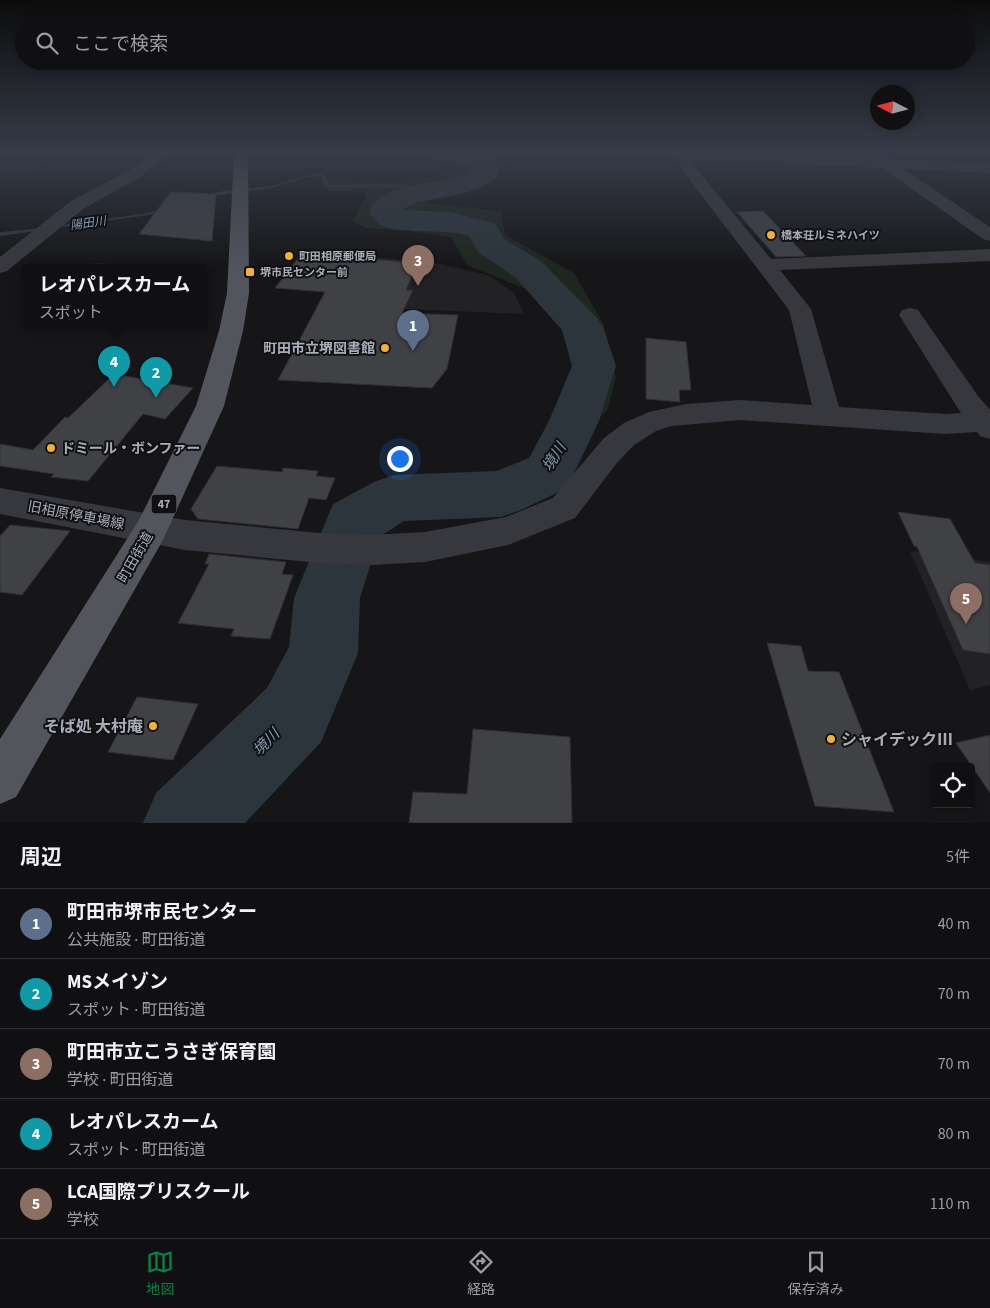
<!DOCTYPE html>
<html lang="ja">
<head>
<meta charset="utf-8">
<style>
	:root { --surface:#101012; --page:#19191b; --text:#f1f3f6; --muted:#9c9d9f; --line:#303032; --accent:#0b8043 }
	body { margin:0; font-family:"Source Sans 3","Noto Sans JP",sans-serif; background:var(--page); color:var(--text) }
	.controls { position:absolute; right:15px; bottom:15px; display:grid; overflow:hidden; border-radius:5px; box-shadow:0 2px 12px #0003 }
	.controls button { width:45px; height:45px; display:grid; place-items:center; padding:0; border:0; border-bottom:1px solid var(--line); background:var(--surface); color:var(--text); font:25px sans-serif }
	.compass { position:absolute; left:870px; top:85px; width:45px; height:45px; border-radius:50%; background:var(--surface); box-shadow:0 2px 12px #0003; rotate:276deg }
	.you { position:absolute; left:399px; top:458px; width:18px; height:18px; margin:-12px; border:4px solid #fff; border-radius:50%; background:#1a73e8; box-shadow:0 0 0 8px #1a73e833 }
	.badge { display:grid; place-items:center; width:32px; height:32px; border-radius:50%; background:var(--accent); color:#fff; font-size:16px; font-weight:700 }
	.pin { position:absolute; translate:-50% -41px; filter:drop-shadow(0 1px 2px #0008) }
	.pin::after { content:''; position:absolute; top:26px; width:18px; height:15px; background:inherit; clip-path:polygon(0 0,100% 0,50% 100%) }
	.popup { position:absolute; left:22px; top:264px; width:185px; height:65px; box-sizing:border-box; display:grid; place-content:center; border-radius:5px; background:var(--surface); filter:drop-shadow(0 1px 4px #0005); font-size:16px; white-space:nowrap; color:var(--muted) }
	.popup b { font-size:19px; color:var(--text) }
	.popup::after { content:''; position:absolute; left:50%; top:100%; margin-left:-10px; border:10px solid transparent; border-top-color:var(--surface) }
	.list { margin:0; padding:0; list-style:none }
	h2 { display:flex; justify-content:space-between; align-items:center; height:65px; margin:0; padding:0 20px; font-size:21px }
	h2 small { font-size:16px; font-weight:400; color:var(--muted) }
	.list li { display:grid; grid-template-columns:32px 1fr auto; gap:15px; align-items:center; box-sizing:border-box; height:70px; padding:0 20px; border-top:1px solid var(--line) }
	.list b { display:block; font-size:19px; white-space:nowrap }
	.list p { margin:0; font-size:16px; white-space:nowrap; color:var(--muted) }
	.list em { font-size:16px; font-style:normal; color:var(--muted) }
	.icon { flex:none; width:28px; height:28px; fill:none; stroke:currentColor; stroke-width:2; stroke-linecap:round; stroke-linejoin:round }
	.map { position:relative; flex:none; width:990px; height:823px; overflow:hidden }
	.search { position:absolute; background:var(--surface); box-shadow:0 2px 12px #0003; left:15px; right:15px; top:15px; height:55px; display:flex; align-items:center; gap:12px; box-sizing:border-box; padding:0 18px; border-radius:28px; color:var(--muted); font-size:19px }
	.sheet { height:415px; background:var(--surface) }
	nav { display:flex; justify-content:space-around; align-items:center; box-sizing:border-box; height:70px; border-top:1px solid var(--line); background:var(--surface); font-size:14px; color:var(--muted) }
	nav a { display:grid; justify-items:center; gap:2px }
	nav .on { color:var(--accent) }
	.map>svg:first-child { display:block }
	.built { fill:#222225 }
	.green { fill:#1e261f }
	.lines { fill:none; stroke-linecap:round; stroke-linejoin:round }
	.stream { fill:#2c353c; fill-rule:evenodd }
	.river { fill:#2c353c; fill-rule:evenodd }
	.building { fill:#404145; stroke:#303034 }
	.minor { fill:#37383d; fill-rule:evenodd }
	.major { fill:#53555c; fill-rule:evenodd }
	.poi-dot { fill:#f2b134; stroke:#111113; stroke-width:2 }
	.labels { text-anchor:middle; stroke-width:4; stroke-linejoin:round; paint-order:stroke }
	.far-poi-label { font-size:11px; font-weight:bold; fill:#a8adb8; stroke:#111113; text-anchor:start }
	.far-water-label { font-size:12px; font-style:italic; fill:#7f9bb3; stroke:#111113 }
	.shield { fill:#111113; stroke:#7b7e86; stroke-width:1 }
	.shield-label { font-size:12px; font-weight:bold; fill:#a8adb8 }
	.poi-label { font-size:14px; font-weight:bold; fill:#a8adb8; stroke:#111113; text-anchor:end }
	.street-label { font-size:14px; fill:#a8adb8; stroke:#111113 }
	.water-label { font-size:15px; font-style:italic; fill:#7f9bb3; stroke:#111113 }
	.near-poi-label { font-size:16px; font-weight:bold; fill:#a8adb8; stroke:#111113; text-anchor:end }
</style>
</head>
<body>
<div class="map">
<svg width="990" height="823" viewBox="0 0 990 823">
	<rect width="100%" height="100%" fill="#161618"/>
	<g class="built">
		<polygon points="352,255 435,263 488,275 514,293 524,314 319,305"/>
		<polygon points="910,551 990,562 990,685 970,690"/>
	</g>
	<g class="green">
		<polygon points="416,153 485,153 498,158 496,177 477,188 435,197 426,203 501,211 505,235 574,273 603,323 616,378 607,411 579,438 588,317 566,294 536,293 467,265 451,237 409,231 366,228 352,221 365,199 365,192 330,191 317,185 338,178 364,183 401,181 436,176 453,171 460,163"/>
		<polygon points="0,154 36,155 45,163 26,173 0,174"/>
		<polygon points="98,263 175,268 43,268"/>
	</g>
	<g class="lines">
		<g class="stream">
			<path d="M 323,174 L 325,175 L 329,185 C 357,186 410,180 434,191 L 432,192 C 397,185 362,189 327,187 L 325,186 L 321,176 C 303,176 288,184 271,188 C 250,192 229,193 208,197 L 206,196 C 222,188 251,189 270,186 C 290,182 302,174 323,174 Z"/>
			<polygon points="164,209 166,209 166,211 142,216 54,228 52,227 54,226 142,214"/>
			<polygon points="43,228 45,229 45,230 0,236 0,232"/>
		</g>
		<path class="river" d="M 428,153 C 445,153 489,147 497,165 C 510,191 434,198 419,202 C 413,204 407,207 401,210 L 450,212 L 495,223 L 504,239 L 541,261 L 597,318 L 603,327 L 616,366 L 599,421 L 567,488 L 521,510 L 501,517 L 404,521 L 379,537 L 360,598 L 358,653 L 321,742 L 245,823 L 143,823 L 156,793 L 267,688 L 289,647 L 294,598 L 333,504 L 374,482 L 394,475 L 497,471 L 529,458 L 549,421 L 572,366 L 562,330 L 515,277 L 478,252 L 469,236 C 447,228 394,234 381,225 C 376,222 373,217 370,213 C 372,186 429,184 449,179 C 457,178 464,174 471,170 L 467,166 L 432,158 Z"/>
	</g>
	<g class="building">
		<polygon points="171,192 216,194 212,241 139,234"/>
		<polygon points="763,211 806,256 776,257 737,212"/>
		<polygon points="303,252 334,254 333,256 418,263 406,290 413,290 402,313 458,315 447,369 432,388 278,380 325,292 275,288"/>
		<polygon points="646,338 686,342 691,390 679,390 680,402 646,399"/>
		<polygon points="114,374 193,388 165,419 143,414 88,481 51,477 54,474 0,466 0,444 33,450 65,417 68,418"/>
		<polygon points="217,466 282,472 283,468 318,471 316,476 335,478 326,500 309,498 298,529 198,519 191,509"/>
		<polygon points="898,512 950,519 975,563 990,565 990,654 963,650 917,547 914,546"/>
		<polygon points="10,525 70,531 22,595 0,592 0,536"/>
		<polygon points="209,554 286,562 282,574 293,575 270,639 231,636 234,629 178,623 209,564 205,564"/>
		<polygon points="767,643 801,646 808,671 839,672 894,812 815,806"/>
		<polygon points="137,697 198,704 173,760 108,752"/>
		<polygon points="473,729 570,737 572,823 409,823 413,792 467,794"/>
		<polygon points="990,735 990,793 956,743"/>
	</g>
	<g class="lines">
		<g class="minor">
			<polygon points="153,153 170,153 140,177 83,209 7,271 0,273 0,257 71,201 128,171"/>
			<polygon points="675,153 741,153 990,163 990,173 903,169 990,227 990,241 983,239 882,168 692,160 695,167 771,259 990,249 990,261 780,270 811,309 839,407 945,414 961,413 899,315 902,310 910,308 918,310 978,396 990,410 990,439 980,436 977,432 945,434 740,420 672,426 656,431 634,445 616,464 575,518 508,545 425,562 372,565 320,563 185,550 0,514 0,488 185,520 320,533 372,535 425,532 506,517 553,498 604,438 624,423 649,412 686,404 740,400 812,405 789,310 683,171"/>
		</g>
		<polygon class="major" points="234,153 248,153 249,293 243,331 224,406 163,540 16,797 0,804 0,739 139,520 196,406 219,331 227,293"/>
	</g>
	<linearGradient id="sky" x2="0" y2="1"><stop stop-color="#0c0c0d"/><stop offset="0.57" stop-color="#363c48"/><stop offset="1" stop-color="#363c48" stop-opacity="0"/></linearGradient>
	<rect width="990" height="268" fill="url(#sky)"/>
	<g class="poi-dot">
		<circle cx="771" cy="235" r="5"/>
		<circle cx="289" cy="256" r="5"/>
		<rect x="245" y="267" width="10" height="10" rx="2.5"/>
		<circle cx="385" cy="348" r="5"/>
		<circle cx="51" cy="448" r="5"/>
		<circle cx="153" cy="726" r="5"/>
		<circle cx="831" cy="739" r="5"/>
	</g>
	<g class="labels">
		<g class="far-poi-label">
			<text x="781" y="239">橋本荘ルミネハイツ</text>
			<text x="299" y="260">町田相原郵便局</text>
			<text x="260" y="276">堺市民センター前</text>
		</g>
		<g class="far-water-label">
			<text transform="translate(88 223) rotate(-8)" y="4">陽田川</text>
		</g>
		<rect class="shield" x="151.5" y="494.5" width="25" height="19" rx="4"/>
		<g class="shield-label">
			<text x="164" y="508">47</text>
		</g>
		<g class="poi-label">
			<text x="375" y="353">町田市立堺図書館</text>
			<text x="61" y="453" text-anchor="start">ドミール・ボンファー</text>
		</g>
		<g class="street-label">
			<text transform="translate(76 515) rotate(11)" y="5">旧相原停車場線</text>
			<text transform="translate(135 557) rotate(-60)" y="5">町田街道</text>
		</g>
		<g class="water-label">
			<text transform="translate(554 457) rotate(-58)" y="5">境川</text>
			<text transform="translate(266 742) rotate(-45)" y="5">境川</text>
		</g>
		<g class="near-poi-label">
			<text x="143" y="732">そば処 大村庵</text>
			<text x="841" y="745" text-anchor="start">シャイデックⅢ</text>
		</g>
	</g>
</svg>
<div class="controls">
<button><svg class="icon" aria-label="locate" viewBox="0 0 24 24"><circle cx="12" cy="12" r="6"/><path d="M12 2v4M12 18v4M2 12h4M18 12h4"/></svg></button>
</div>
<svg class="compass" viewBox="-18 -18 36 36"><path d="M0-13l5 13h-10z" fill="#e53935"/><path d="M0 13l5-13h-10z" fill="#9c9d9f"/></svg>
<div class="you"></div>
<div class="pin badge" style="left:413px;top:351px;background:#5c6f8a">1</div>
<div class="pin badge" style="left:156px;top:398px;background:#0f9aa8">2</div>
<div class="pin badge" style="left:418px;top:286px;background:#8d6e63">3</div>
<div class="pin badge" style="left:114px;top:387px;background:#0f9aa8">4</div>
<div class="popup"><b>レオパレスカーム</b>スポット</div>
<div class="pin badge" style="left:966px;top:624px;background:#8d6e63">5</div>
<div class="search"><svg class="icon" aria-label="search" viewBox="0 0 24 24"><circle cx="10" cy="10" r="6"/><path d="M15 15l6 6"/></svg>ここで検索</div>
</div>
<section class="sheet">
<h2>周辺<small>5件</small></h2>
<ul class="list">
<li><span class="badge" style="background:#5c6f8a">1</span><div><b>町田市堺市民センター</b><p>公共施設 · 町田街道</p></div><em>40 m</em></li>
<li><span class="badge" style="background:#0f9aa8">2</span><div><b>MSメイゾン</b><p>スポット · 町田街道</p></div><em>70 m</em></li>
<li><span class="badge" style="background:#8d6e63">3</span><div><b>町田市立こうさぎ保育園</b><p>学校 · 町田街道</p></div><em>70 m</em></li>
<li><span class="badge" style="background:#0f9aa8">4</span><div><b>レオパレスカーム</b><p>スポット · 町田街道</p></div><em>80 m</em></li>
<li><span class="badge" style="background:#8d6e63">5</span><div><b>LCA国際プリスクール</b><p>学校</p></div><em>110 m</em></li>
</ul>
</section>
<nav>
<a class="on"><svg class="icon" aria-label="map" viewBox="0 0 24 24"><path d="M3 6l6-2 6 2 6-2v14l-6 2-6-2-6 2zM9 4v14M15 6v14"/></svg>地図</a>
<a><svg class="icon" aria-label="directions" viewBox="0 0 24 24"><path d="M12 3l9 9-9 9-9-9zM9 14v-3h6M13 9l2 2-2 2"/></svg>経路</a>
<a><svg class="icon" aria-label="saved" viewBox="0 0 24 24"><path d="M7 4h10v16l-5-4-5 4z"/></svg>保存済み</a>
</nav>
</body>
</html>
